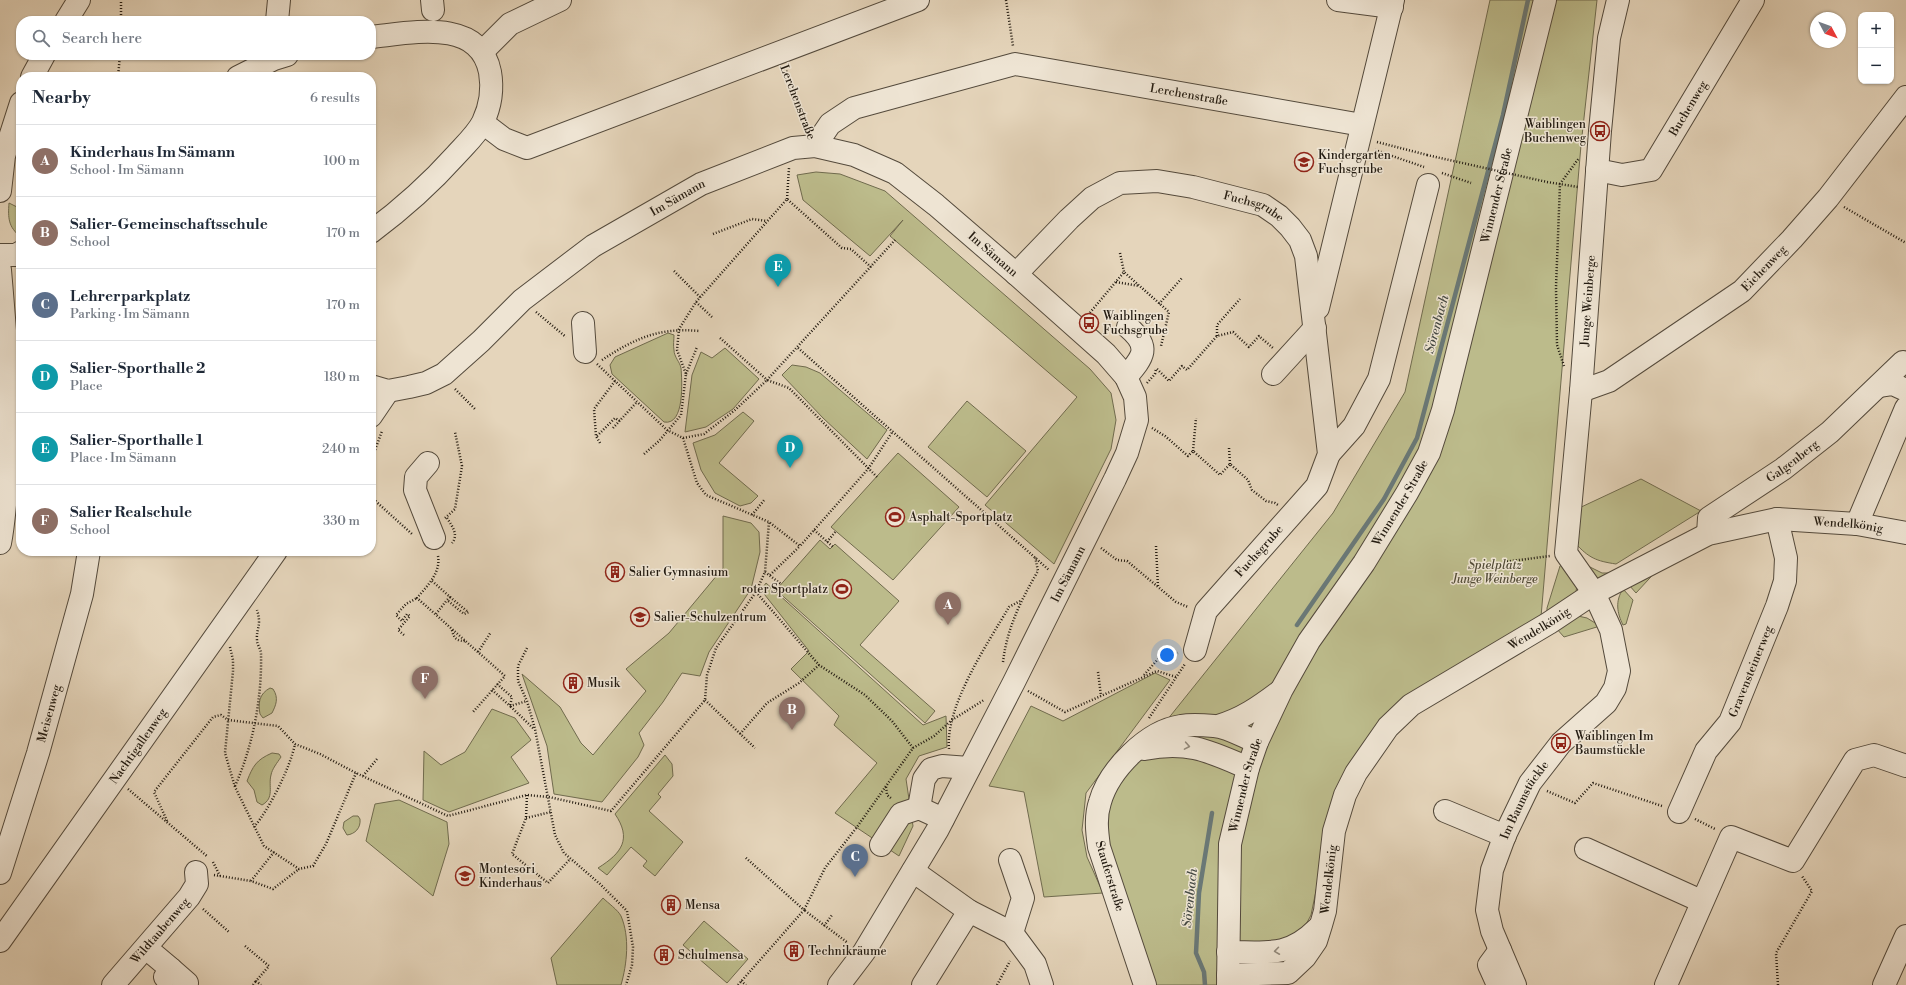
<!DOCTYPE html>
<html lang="en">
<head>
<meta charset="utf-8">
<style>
	:root { --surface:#fff; --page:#f2f2f3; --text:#1f2937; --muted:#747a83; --line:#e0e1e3; --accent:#111827 }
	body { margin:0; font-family:"Libre Bodoni",serif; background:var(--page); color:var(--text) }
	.controls { position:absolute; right:12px; top:12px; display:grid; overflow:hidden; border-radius:8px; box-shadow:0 1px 3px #0004 }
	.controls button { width:36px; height:36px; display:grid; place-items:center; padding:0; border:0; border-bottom:1px solid var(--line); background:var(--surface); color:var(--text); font:20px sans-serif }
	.compass { position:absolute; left:1810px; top:12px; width:36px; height:36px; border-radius:50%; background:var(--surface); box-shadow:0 1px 3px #0004; rotate:131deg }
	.you { position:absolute; left:1167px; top:655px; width:14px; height:14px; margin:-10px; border:3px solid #fff; border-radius:50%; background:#1a73e8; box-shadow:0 0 0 6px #1a73e833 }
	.badge { display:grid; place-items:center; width:26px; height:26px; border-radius:50%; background:var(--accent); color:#fff; font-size:13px; font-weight:700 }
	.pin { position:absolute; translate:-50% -33px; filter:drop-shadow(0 1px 2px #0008) }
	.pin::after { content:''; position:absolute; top:21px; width:14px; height:12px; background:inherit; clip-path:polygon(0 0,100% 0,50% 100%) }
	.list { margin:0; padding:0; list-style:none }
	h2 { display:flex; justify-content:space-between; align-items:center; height:52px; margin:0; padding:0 16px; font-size:17px }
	h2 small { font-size:13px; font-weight:400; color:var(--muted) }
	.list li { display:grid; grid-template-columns:26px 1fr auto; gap:12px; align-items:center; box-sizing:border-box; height:72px; padding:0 16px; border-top:1px solid var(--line) }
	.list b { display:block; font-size:15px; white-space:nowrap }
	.list p { margin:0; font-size:13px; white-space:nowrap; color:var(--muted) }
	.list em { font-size:13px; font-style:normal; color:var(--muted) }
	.icon { flex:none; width:22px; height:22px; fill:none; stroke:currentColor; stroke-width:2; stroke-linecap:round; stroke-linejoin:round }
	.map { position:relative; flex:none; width:1906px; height:985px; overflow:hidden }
	.search { position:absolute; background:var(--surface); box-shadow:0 1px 3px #0004; left:16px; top:16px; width:360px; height:44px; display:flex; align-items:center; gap:10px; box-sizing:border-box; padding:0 14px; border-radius:16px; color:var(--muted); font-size:15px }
	.panel { position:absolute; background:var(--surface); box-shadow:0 1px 3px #0004; left:16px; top:72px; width:360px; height:484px; border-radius:16px }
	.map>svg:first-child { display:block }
	.green { fill:#bcbb8b; stroke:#706b4e }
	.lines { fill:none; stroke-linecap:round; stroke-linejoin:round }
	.stream { stroke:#6a7876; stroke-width:4.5 }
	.minor-casing { stroke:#544a3c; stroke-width:24 }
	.path { stroke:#231b11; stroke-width:2.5; stroke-dasharray:1 2; stroke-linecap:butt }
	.minor { stroke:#eee4d3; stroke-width:22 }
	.path-bridge { stroke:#231b11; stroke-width:2.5; stroke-dasharray:1 2; stroke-linecap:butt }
	.oneway { stroke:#938a7c }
	.labels { text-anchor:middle; stroke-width:3; stroke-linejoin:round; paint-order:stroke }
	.street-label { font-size:12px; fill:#231b11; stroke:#eee4d3 }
	.poi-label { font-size:12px; fill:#231b11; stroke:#eee4d3; text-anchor:start }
	.park-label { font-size:12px; font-style:italic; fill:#514b36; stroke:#eee4d3 }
	.water-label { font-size:13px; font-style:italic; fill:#464a44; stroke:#eee4d3 }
</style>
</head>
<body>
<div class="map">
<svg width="1906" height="985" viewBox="0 0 1906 985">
	<rect width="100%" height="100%" fill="#e5d5bb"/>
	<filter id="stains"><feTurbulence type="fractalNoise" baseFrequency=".005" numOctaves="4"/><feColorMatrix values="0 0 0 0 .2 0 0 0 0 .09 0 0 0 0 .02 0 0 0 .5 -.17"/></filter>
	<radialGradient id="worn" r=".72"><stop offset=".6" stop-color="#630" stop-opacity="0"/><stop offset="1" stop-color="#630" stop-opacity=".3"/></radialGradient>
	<g class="green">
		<polygon points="1490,0 1597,0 1581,145 1541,617 1407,700 1336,794 1311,915 1289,957 1260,974 1259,985 1154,985 1108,846 1109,798 1127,770 1333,513 1405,392"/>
		<polygon points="816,172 840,174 885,191 1090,369 1111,393 1116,420 1111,449 1054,564 985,505 1077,397 890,236 903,220 870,256 803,200 797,175"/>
		<path d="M 9,203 L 21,209 L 21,237 C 8,227 8,218 9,203 Z"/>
		<path d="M 668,333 L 674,335 C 674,340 673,345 674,350 C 674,357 680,362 681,368 C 682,380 685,426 664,422 L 612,374 L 610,365 L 615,357 Z"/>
		<polygon points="725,348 759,379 733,409 706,427 685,432 692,375 701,352 712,358"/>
		<polygon points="792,365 806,367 820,373 887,430 867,459 823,418 782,375"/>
		<polygon points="967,401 1026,451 987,497 928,447"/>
		<polygon points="743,412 754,421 719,463 758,496 751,503 740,506 715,493 701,470 693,443 715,435"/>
		<polygon points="898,453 959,507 893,580 831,527"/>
		<path d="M 1641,479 L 1701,511 L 1616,564 C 1596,561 1589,558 1575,543 L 1577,509 Z"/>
		<polygon points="723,516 751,523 759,532 760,552 751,589 709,652 700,676 682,673 663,702 639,733 644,745 638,757 602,802 554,794 547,746 522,674 560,707 581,743 593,755 646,691 626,669 669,633 723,568"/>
		<polygon points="820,540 830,549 835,544 899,601 860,645 935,711 925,723 776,590"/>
		<polygon points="1564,563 1577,584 1576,592 1547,613 1547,608 1560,566"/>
		<polygon points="1588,566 1602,573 1608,573 1611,577 1595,580"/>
		<polygon points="1661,566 1636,593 1629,585"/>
		<polygon points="766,583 923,725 946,716 947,747 919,756 906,779 913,826 899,856 835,813 877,763 834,725 839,716 791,669 809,651 761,590"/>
		<path d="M 1623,589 L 1633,600 L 1626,624 L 1623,625 C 1617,613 1615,601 1623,589 Z"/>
		<polygon points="1578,616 1587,618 1600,626 1564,637 1556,628"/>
		<polygon points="1155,673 1170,680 1086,793 1082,830 1087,857 1103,893 1044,897 1024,792 989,786 1031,706 1063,721"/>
		<path d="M 270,688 L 273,689 C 279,698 276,705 272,713 L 263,718 L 260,714 C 258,703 259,694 270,688 Z"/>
		<polygon points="492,709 515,718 531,740 511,757 529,783 449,812 423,800 424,751 441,765 465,752"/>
		<path d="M 272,753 L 279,754 L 281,757 C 277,763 272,769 271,775 C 268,786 275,798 262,805 L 257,802 L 254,790 L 247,781 C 253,766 256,760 272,753 Z"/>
		<path d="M 665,755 L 672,764 L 673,776 L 658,794 L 661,797 L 649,811 L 683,842 L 655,876 L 643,866 L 647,861 L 631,847 L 607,875 L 598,868 C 622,853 632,839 615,814 Z"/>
		<polygon points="399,800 447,822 449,844 433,896 366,841 375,804"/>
		<path d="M 353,816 L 358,816 L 360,819 C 361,828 355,834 347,835 L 343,828 L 344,822 Z"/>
		<path d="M 603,898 C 608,903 618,910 621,916 C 630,937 627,964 621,985 L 557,985 L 551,958 Z"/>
		<polygon points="704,921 748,959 727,983 683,945"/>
	</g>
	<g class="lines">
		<g class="stream">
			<polyline points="1297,625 1384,499 1417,438 1503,115 1528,0"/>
			<polyline points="1205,985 1204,972 1196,953 1199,893 1212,813"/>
		</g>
		<g class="minor-casing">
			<g id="minor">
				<polyline points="432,0 433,10"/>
				<polyline points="1338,0 1392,7"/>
				<polyline points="66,21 79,0"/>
				<polyline points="277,21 279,0"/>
				<path d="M 371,37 C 411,33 479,17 490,72 C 493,89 490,107 483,122 C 477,134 465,145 456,155 C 430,184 402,209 371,232"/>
				<polyline points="483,51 510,24 560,0"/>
				<polyline points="32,77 44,55"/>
				<polyline points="238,77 274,59 287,55"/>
				<polyline points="483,123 504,139 527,148 918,0"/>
				<path id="s1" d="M 815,146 L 830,124 L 854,108 L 1015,64 L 1362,125"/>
				<path id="s2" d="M 1597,170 L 1622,175 L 1651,170 L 1753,0"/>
				<polyline points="0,191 4,156 21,103"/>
				<polyline points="0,255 16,255 21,252"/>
				<path d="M 0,270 C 6,341 13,411 7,483 C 5,503 4,523 0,543"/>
				<path id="s3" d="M 1016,274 L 1069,219 L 1092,198 L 1120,183 L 1157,181 L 1193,187 L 1263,205 L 1279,216 L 1290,227 L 1300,240 L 1306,256 L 1329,454 L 1317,486 L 1206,611 L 1195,650"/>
				<polyline points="1318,308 1393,0"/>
				<polyline points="583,323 585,352"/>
				<polyline points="1273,374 1315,328"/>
				<path d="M 1126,377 C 1144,356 1151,347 1128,327"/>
				<path id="s4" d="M 371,386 L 388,391 L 409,387 L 426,383 L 444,374 L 481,341 L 522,300 L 593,246 L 701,184 L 793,148 L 815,146 L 854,155 L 895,173 L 936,205 L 1016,274 L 1106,354 L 1126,377 L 1135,397 L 1137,420 L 1127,453 L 1115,479 L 1014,682 L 938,829 L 864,952 L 839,985"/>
				<polyline points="1880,386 1893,384 1906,390"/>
				<path id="s5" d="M 1581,391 L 1609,381 L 1742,291 L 1792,239 L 1828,198 L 1906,97"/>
				<polyline points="371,416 388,391"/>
				<polyline points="1329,454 1354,426 1379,379 1428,185"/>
				<polyline points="428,463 416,477 415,490 434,538"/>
				<polyline points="1857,524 1906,408"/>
				<path id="s6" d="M 1708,534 L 1709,518 L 1783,469 L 1830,432 L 1903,362"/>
				<path d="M 1218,726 C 1242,719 1259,707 1279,692"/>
				<path d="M 1144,749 C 1187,740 1209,751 1248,768"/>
				<polyline points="919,808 924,779 931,769 942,766 969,768"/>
				<polyline points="1445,811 1505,836"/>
				<path id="s7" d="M 1679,812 L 1706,751 L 1730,722 L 1777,606 L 1785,581 L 1786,558 L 1777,519"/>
				<polyline points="881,845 901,814 919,808 943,819"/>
				<polyline points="1586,849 1701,901"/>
				<polyline points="1010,860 1023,898 1012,933"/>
				<polyline points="913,871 969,911 1012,933 1035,964 1042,985"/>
				<path id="s8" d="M 0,873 L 38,753 L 82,594 L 89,551"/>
				<path id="s9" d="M 0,941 L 276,551"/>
				<polyline points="146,948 171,969 165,977"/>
				<path d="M 1228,952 C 1266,952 1288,958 1317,929"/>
				<polyline points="171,969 187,983"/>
				<path id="s10" d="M 1228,975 L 1288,973 L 1305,957 L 1316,941 L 1321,925 L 1325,911 L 1334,831 L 1345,795 L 1356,773 L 1388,727 L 1411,705 L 1549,623 L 1594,593 L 1708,534 L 1777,519 L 1857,524 L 1906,533"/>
				<path id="s11" d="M 113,985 L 189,897 L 197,884 L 196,872"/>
				<polyline points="923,985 969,911"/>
				<path d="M 1145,985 L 1099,847 C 1097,832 1095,817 1100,802 C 1109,770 1147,731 1181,726 C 1191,724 1204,725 1214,726 C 1228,727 1244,737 1257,742"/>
				<path id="s12" d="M 1228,985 L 1230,844 L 1248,768 L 1257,742 L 1282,689 L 1309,641 L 1364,563 L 1407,493 L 1429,453 L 1443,410 L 1545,0"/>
				<polyline points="1498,985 1489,965 1500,950"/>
				<path id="s13" d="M 1515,985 L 1492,931 L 1487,910 L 1492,870 L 1505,835 L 1530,783 L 1561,743 L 1606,703 L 1615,688 L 1619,671 L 1611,630 L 1594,593 L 1566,553 L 1581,391 L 1600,131 L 1609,38 L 1618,0"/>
				<polyline points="1666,985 1731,837 1793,861 1855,760 1874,755 1906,766"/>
				<polyline points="1884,985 1906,936"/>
			</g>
		</g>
		<g class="path">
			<polyline points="1006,0 1013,46"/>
			<polyline points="121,21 121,0"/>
			<polyline points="785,68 807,125"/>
			<polyline points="118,77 120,55"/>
			<polyline points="1377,142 1427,155"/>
			<polyline points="1375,150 1424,167"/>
			<polyline points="1442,173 1471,183"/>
			<polyline points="1547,182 1578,187"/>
			<polyline points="787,199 789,168"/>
			<polyline points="1844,207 1906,243"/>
			<polyline points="713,234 752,219 767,221"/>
			<polyline points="1120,253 1124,272"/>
			<polyline points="674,271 700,297"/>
			<polyline points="1116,282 1139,286"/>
			<polyline points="696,302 712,317"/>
			<polyline points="1159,304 1182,278"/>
			<polyline points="536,312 566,337"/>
			<polyline points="1088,315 1124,272 1169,312 1161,346"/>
			<polyline points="1217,336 1217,325 1240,299"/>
			<polyline points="720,338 767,380 895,240"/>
			<polyline points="798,348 1049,570"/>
			<path d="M 602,360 C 634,339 659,327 699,331"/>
			<polyline points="597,364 667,430 683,438 697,483 706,495 769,522 800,546 868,469 893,431"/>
			<polyline points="1564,366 1557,345 1556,287 1560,184 1579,158"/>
			<polyline points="1157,369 1169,381 1182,366 1187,370 1217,336 1233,332 1249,347 1259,336 1273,348"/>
			<polyline points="686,374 697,347"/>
			<polyline points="1147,383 1155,374 1156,369"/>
			<polyline points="455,389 476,410"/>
			<polyline points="613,428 636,403"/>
			<polyline points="1152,428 1165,436 1188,456 1193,451 1220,475 1230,464 1248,480 1252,490 1266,501 1275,503 1278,505"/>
			<polyline points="597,436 615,418 620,421"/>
			<polyline points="683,438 704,434 735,410 767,380 789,388 877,477"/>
			<polyline points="600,443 596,436 594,409 615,381"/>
			<polyline points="1229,448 1230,464"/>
			<polyline points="1193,451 1196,418"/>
			<polyline points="644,454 659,441 681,415 686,374 677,350 679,329 696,302 787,199 842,248 851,249 871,267"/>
			<polyline points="371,461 382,431"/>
			<polyline points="371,497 412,534"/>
			<polyline points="752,515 765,499"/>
			<polyline points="445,518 455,509 462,466 455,432"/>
			<path d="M 447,518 C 452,526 459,535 452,543"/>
			<polyline points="814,530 833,547"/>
			<polyline points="827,542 836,531"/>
			<polyline points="1156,546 1158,587"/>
			<polyline points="1101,548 1117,560 1127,561 1176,602 1188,607"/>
			<path d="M 438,556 C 441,573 427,586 417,598 L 505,676 L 473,712"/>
			<polyline points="1504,562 1550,556"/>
			<polyline points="765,572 781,584"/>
			<polyline points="770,575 800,546"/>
			<polyline points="432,581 450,597 447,600 464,614 469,612"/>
			<polyline points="756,592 819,665 865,695 892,721 913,748 857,827 825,868 804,910 848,943"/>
			<polyline points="450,597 468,612"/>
			<polyline points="436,614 447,600"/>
			<path d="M 452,630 C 454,639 457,641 466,641"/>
			<polyline points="404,635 398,630 410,616 407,614 402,621 396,615 406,604 417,598"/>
			<polyline points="230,647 233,660 233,671 225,753 235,787 264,846 299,869 313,866 326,844 356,773"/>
			<polyline points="527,648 518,666 518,681 527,701 535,729 555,835 564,853 600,884 627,911 633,947 632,965 626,985"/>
			<polyline points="478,652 491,632"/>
			<path d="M 1003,662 C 1007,628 1021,600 1038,571 L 1035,556"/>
			<polyline points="1098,672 1101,696"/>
			<polyline points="1144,675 1159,658 1178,653"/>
			<polyline points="497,684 512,697 510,706 534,729"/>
			<polyline points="492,690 510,706 527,701"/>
			<polyline points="1028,691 1065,712 1157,671 1176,677"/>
			<polyline points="705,700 755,748"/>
			<polyline points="1149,718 1185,664"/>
			<polyline points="740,734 767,703 799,683 819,665"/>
			<polyline points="913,748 934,736 952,720 984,700"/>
			<path d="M 949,749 C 945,706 988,643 1009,607 L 1020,601"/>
			<polyline points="363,776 377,759"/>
			<path d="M 235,786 C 253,746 262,698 261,654 C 261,649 257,645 257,640 C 256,628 262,626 257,610"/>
			<polyline points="886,787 887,795 892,799"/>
			<polyline points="128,789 208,857"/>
			<polyline points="1547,791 1575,803 1593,783 1662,806"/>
			<polyline points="527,795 526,818 512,854 548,883 570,859"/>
			<polyline points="526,818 551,812"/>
			<polyline points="1695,819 1715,829"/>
			<polyline points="167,821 154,792 213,717 221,715 228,720 278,726 295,744 320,754 356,773 448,816 527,795 549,797 611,811 705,700 707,675 716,648 756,592 765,572 769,522"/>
			<path d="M 254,827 C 270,808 290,768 295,744"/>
			<polyline points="274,852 251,881 273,889 299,869"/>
			<polyline points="213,862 220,876"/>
			<polyline points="214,875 251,881"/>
			<polyline points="203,909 229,932"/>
			<polyline points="824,926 832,915"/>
			<polyline points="245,946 269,966 256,981 261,985"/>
			<polyline points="741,981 746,985"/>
			<polyline points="253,985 256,981"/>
			<polyline points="738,985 804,910 745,857"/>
			<polyline points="997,985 1010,961"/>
			<polyline points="1778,985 1776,953 1812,891 1802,876"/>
		</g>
		<use href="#minor" class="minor"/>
		<polyline class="path-bridge" points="1427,155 1547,182"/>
	</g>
	<defs><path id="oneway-chevron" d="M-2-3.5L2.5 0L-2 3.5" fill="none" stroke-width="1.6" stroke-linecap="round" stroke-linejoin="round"/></defs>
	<g class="oneway">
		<use href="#oneway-chevron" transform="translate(1187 746) rotate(10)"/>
		<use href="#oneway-chevron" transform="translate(1277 951) rotate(172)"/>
	</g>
	<defs>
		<g id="bus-ring" transform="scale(1)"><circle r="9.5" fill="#eee4d3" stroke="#8f2418" stroke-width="1.5"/><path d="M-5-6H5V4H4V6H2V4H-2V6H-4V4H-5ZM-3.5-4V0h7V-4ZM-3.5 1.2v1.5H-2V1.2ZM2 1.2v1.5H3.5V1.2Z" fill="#8f2418"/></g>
		<g id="school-ring" transform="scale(1)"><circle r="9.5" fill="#eee4d3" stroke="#8f2418" stroke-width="1.5"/><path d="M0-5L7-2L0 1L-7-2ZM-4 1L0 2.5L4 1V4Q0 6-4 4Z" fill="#8f2418"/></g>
		<g id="stadium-ring" transform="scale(1)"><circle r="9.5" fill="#eee4d3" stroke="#8f2418" stroke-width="1.5"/><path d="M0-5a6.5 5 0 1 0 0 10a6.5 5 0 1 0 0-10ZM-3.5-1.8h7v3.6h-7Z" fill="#8f2418"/></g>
		<g id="building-ring" transform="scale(1)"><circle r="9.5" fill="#eee4d3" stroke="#8f2418" stroke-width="1.5"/><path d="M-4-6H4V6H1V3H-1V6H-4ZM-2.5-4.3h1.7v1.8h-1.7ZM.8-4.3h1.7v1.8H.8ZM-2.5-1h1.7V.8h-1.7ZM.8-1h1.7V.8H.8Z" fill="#8f2418"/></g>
	</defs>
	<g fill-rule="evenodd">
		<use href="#bus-ring" x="1600" y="131"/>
		<use href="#school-ring" x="1304" y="162"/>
		<use href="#bus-ring" x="1089" y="323"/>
		<use href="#stadium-ring" x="895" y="517"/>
		<use href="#building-ring" x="615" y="572"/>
		<use href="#stadium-ring" x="842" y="589"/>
		<use href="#school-ring" x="640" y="617"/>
		<use href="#building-ring" x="573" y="683"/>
		<use href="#bus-ring" x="1561" y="743"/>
		<use href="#school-ring" x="465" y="876"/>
		<use href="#building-ring" x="671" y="905"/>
		<use href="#building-ring" x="794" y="951"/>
		<use href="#building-ring" x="664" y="955"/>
	</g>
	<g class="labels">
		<g class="street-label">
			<text dy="4" stroke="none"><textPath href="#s1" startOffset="399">Lerchenstraße</textPath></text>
			<text transform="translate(798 102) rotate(69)" y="4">Lerchenstraße</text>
			<text dy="4" stroke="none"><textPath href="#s2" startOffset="127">Buchenweg</textPath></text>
			<text dy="4" stroke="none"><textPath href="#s12" startOffset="850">Winnender Straße</textPath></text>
			<text dy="4" stroke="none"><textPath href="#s4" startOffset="371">Im Sämann</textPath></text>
			<text dy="4" stroke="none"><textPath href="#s3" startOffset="277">Fuchsgrube</textPath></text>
			<text dy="4" stroke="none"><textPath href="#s4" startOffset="731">Im Sämann</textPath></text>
			<text dy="4" stroke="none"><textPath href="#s5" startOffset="222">Eichenweg</textPath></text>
			<text dy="4" stroke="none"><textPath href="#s13" startOffset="746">Junge Weinberge</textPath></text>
			<text dy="4" stroke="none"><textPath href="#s6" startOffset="117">Galgenberg</textPath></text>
			<text dy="4" stroke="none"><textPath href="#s12" startOffset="526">Winnender Straße</textPath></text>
			<text dy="4" stroke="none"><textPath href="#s10" startOffset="850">Wendelkönig</textPath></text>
			<text transform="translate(1259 551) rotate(-48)" y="4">Fuchsgrube</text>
			<text transform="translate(1068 574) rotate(-63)" y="4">Im Sämann</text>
			<text dy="4" stroke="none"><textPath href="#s10" startOffset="514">Wendelkönig</textPath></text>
			<text dy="4" stroke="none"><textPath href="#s7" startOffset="159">Gravensteinerweg</textPath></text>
			<text dy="4" stroke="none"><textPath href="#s8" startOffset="167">Meisenweg</textPath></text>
			<text dy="4" stroke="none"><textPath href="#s9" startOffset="239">Nachtigallenweg</textPath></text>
			<text dy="4" stroke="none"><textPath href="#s12" startOffset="202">Winnender Straße</textPath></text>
			<text dy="4" stroke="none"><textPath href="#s13" startOffset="198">Im Baumstückle</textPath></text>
			<text transform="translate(1110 876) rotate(73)" y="4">Stauferstraße</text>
			<text dy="4" stroke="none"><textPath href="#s10" startOffset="166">Wendelkönig</textPath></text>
			<text dy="4" stroke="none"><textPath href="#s11" startOffset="72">Wildtaubenweg</textPath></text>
		</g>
		<g class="poi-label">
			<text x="1586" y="128" text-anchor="end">Waiblingen<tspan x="1586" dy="14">Buchenweg</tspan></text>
			<text x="1318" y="159">Kindergarten<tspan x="1318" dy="14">Fuchsgrube</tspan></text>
			<text x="1103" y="320">Waiblingen<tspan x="1103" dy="14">Fuchsgrube</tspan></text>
			<text x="909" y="521">Asphalt-Sportplatz</text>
			<text x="629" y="576">Salier Gymnasium</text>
			<text x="828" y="593" text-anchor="end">roter Sportplatz</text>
			<text x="654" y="621">Salier-Schulzentrum</text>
			<text x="587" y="687">Musik</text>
			<text x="1575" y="740">Waiblingen Im<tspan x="1575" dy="14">Baumstückle</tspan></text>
			<text x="479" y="873">Montesori<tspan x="479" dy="14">Kinderhaus</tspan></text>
			<text x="685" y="909">Mensa</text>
			<text x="808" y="955">Technikräume</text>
			<text x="678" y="959">Schulmensa</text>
		</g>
		<g class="park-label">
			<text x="1495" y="569">Spielplatz<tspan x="1495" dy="14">Junge Weinberge</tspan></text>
		</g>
		<g class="water-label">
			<text transform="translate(1436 324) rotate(-75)" y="5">Sörenbach</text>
			<text transform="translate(1189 898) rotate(-84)" y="5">Sörenbach</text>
		</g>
	</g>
	<rect width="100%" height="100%" filter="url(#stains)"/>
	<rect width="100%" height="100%" fill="url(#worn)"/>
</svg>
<div class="controls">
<button>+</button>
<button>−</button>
</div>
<svg class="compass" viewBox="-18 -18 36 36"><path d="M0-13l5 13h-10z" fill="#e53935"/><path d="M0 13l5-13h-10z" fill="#747a83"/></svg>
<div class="you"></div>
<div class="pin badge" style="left:948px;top:625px;background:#8d6e63">A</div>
<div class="pin badge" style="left:792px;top:730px;background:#8d6e63">B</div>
<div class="pin badge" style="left:855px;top:877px;background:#5c6f8a">C</div>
<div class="pin badge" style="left:790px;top:468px;background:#0f9aa8">D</div>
<div class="pin badge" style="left:778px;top:287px;background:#0f9aa8">E</div>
<div class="pin badge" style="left:425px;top:699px;background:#8d6e63">F</div>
<div class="search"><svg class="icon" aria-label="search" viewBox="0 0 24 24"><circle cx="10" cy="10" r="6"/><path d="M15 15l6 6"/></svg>Search here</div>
<section class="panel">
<h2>Nearby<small>6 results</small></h2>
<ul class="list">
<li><span class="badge" style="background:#8d6e63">A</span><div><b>Kinderhaus Im Sämann</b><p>School · Im Sämann</p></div><em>100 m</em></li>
<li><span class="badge" style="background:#8d6e63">B</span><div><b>Salier-Gemeinschaftsschule</b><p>School</p></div><em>170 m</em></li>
<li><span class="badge" style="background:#5c6f8a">C</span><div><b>Lehrerparkplatz</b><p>Parking · Im Sämann</p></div><em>170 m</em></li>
<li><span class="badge" style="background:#0f9aa8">D</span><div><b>Salier-Sporthalle 2</b><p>Place</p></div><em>180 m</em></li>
<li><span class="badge" style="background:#0f9aa8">E</span><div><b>Salier-Sporthalle 1</b><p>Place · Im Sämann</p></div><em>240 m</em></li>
<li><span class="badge" style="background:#8d6e63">F</span><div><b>Salier Realschule</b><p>School</p></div><em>330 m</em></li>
</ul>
</section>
</div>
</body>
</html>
